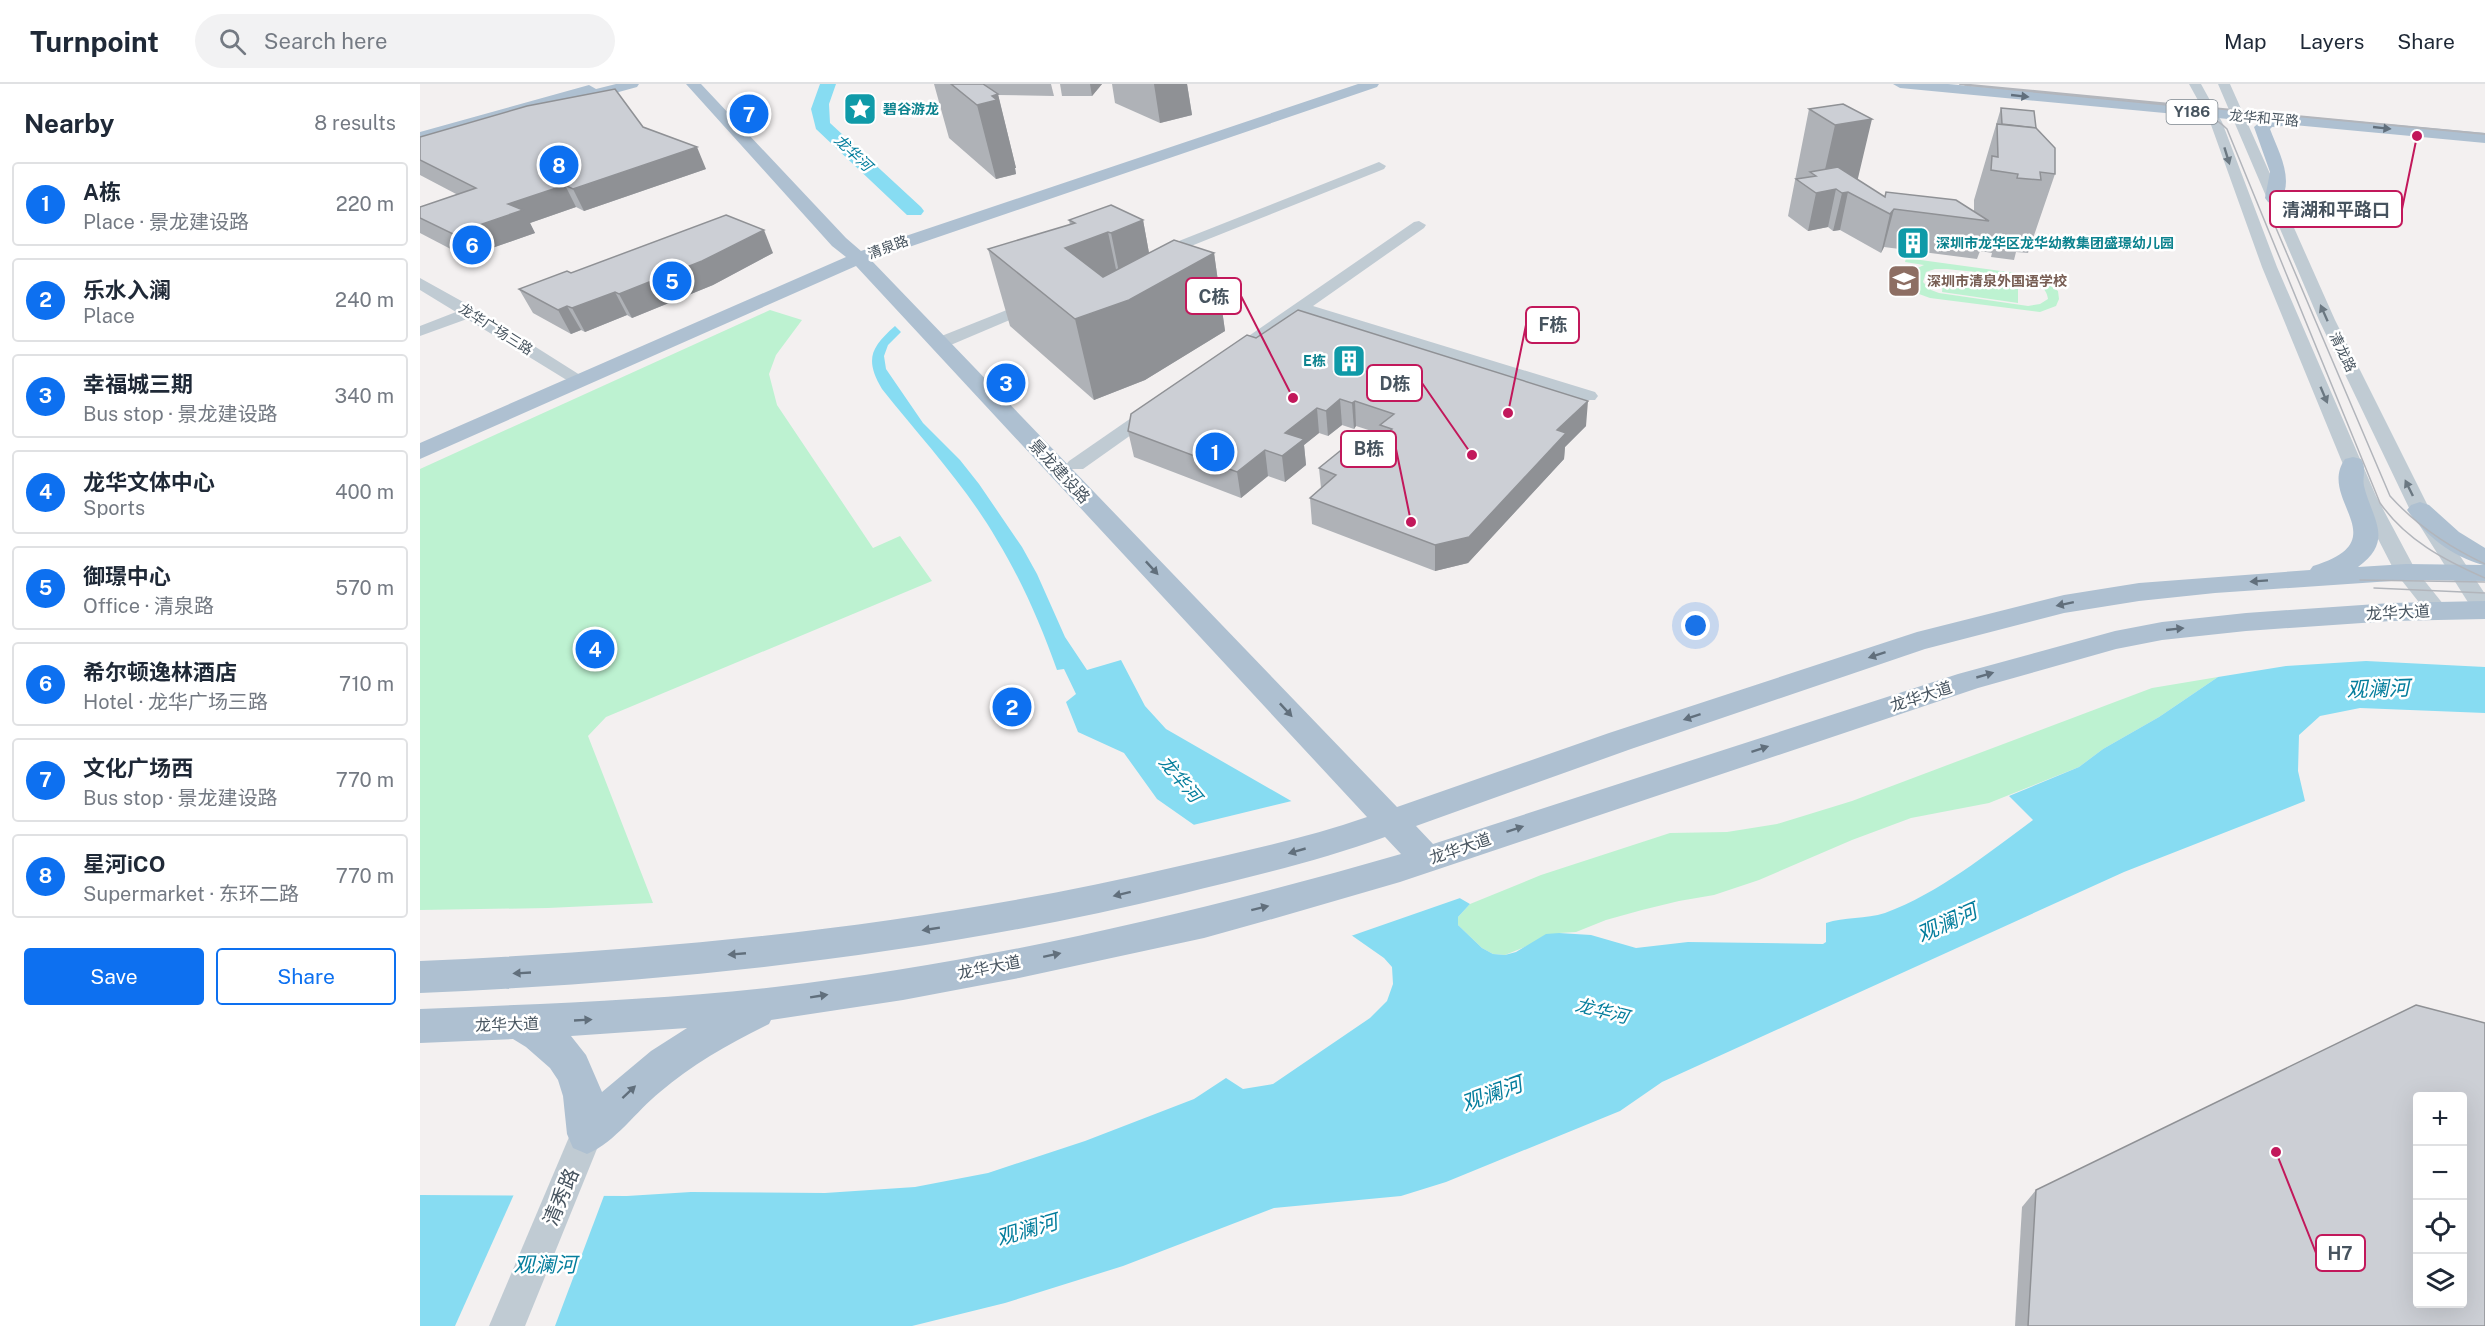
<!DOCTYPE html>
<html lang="en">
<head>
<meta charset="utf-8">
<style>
	:root { --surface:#fff; --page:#f2f2f3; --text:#1f2937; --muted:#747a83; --line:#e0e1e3; --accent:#0d70f0 }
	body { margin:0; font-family:"Public Sans","Noto Sans SC",sans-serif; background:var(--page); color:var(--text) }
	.controls { position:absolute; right:18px; bottom:18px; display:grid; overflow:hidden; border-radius:6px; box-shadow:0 6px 24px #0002 }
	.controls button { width:54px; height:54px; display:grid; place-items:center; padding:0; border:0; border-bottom:2px solid var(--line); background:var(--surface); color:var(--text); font:30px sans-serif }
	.you { position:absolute; left:1276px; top:542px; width:21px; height:21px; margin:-15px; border:4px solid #fff; border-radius:50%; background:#1a73e8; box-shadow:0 0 0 9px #1a73e833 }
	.badge { display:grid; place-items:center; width:39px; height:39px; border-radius:50%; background:var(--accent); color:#fff; font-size:20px; font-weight:700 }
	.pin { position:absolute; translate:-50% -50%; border:3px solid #fff; box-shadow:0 2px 6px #0006 }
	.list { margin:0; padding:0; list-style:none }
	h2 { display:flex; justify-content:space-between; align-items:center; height:78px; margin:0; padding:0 24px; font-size:26px }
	h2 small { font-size:20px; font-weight:400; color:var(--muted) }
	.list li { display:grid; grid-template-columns:39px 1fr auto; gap:18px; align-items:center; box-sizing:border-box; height:84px; margin:0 12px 12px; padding:0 12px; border:2px solid var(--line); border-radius:6px }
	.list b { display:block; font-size:22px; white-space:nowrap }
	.list p { margin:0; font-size:20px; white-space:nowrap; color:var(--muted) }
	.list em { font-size:20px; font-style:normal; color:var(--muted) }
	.actions { display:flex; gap:12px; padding:18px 24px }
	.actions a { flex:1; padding:14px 0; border:2px solid var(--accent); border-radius:6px; text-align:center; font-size:21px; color:var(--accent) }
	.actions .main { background:var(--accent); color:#fff }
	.icon { flex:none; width:33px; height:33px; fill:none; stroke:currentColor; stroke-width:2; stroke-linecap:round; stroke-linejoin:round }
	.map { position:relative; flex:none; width:2065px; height:1242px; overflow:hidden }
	header { display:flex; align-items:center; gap:36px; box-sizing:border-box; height:84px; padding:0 30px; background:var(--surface); border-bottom:2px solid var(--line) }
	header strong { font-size:28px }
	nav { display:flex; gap:33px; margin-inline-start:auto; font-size:21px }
	.search { width:420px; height:54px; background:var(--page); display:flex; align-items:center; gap:15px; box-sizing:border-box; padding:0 21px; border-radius:33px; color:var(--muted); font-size:22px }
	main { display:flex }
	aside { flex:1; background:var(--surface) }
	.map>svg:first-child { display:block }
	.green { fill:#bdf2d1; fill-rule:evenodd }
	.water { fill:#87dcf2 }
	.pier { fill:#f3f0f0 }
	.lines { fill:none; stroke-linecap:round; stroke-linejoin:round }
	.river { fill:#87dcf2; fill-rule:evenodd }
	.minor { fill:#c0cbd3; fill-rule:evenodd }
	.major { fill:#aec0d1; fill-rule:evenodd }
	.tram { stroke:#b2b5bb; stroke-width:1.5 }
	.rail { stroke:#b2b5bb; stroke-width:2 }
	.wall { fill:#afb2b7 }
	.shaded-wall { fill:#8f9195 }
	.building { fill:#cccfd5; stroke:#8f9195; stroke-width:1.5; fill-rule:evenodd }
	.oneway { fill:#616f7c }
	.oneway2 { fill:#6b7882 }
	.labels { text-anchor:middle; stroke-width:5; stroke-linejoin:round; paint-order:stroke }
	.far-culture-label { font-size:14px; font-weight:bold; fill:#0d838f; stroke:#fff; text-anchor:start }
	.far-street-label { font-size:14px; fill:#47545f; stroke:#fff }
	.far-education-label { font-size:14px; font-weight:bold; fill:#785e54; stroke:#fff; text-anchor:start }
	.shield { fill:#fff; stroke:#7e878f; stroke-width:1.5 }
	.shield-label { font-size:15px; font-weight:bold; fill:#47545f }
	.far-water-label { font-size:15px; font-style:italic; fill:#057e9d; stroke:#fff }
	.street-label { font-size:16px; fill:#47545f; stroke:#fff }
	.water-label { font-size:18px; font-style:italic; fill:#057e9d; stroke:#fff }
	.near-street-label { font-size:20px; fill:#47545f; stroke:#fff }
	.near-water-label { font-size:21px; font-style:italic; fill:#057e9d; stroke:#fff }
	.leader { fill:none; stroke:#c2185b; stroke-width:2 }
	.callout-dot { fill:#c2185b; stroke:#fff; stroke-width:2 }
	.callout { fill:#fff; stroke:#c2185b; stroke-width:2 }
	.callout-label { font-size:18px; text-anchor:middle; font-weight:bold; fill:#47545f }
</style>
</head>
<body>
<header>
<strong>Turnpoint</strong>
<div class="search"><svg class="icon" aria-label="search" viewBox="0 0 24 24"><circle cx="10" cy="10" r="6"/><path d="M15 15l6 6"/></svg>Search here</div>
<nav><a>Map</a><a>Layers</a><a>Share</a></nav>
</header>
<main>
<aside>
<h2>Nearby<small>8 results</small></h2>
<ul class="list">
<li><span class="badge">1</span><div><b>A栋</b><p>Place · 景龙建设路</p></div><em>220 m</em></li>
<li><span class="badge">2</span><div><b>乐水入澜</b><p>Place</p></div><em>240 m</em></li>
<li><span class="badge">3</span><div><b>幸福城三期</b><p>Bus stop · 景龙建设路</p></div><em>340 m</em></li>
<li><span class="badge">4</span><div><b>龙华文体中心</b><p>Sports</p></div><em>400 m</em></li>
<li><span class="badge">5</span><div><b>御璟中心</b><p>Office · 清泉路</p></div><em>570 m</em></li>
<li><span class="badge">6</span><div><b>希尔顿逸林酒店</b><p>Hotel · 龙华广场三路</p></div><em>710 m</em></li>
<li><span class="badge">7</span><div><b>文化广场西</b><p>Bus stop · 景龙建设路</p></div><em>770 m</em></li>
<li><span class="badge">8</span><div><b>星河iCO</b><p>Supermarket · 东环二路</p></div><em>770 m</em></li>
</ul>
<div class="actions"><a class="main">Save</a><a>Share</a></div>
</aside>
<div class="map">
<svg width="2065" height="1242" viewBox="0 0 2065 1242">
	<rect width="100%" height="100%" fill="#f3f0f0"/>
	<g class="green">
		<path d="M 1486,174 L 1639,195 L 1638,199 L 1624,198 L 1638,207 L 1639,215 L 1636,222 L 1620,228 L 1510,214 L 1499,210 L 1490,200 L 1493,186 L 1504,181 L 1485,178 ZM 1515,185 L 1527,185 C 1549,188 1600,190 1618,200 C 1624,204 1627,208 1628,215 L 1620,220 L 1608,222 L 1519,209 L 1511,206 L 1503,198 L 1506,188 Z"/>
		<polygon points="1524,188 1598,198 1598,219 1522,208"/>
		<polygon points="350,226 382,236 356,271 349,290 357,321 453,464 480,452 512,497 186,633 168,652 233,819 128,824 0,826 0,385"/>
		<polygon points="1798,593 1739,633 1683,665 1659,683 1569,719 1491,734 1432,756 1339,796 1294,811 1259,817 1222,826 1186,836 1156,848 1139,849 1085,871 1073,870 1062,864 1038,841 1038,833 1050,820 1121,791 1250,749 1307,748 1357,740 1432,717 1732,604"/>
	</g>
	<path class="water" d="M 475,242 L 481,248 L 468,261 L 464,272 L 466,285 L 503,339 L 540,376 L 559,400 L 602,463 L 617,490 L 645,553 L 667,586 L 701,576 L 725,622 L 746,645 L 1050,820 L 1038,833 L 1038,841 L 1062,864 L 1073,870 L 1085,871 L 1096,868 L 1126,850 L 1139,849 L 1171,851 L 1216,864 L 1268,858 L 1403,860 L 1406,858 L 1406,839 C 1424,833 1446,835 1465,829 C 1519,809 1567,770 1613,736 L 1589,712 L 1659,683 L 1683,665 L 1739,633 L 1798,593 L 1866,582 L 1946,577 L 2065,583 L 2065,629 L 1940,624 L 1900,632 L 1879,651 L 1878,687 L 1885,717 L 1704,788 L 1242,998 L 1200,1027 L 1026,1098 L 981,1112 L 854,1124 L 703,1182 L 585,1219 L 492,1242 L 0,1242 L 0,1111 L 207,1112 L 271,1108 L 405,1109 L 495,1103 L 568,1089 L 665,1057 L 774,1015 L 806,994 L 823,1005 L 853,1000 L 950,934 L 967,917 L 973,900 L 972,883 L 964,874 L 737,715 L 704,669 L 658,648 L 646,618 L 656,610 L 644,585 L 637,586 C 621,541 602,497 577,456 C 546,402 501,354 462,305 C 445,276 450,264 475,242 Z"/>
	<g class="pier">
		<polygon points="876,716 1043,813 928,853 769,742"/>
		<polygon points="95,1108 185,1109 135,1242 35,1242"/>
	</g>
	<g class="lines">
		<polygon class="river" points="400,0 416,0 409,20 410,39 501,123 504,127 501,131 487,131 396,45 391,25"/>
		<g class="minor">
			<polygon points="1769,0 1781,0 1802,38 1857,183 1956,412 1995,485 2028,526 2025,531 2017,533 2009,531 1975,488 1936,412 1842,183 1790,38"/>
			<polygon points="1798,0 1810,0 1915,236 2010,426 2065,510 2065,533 2056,531 1990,426 1899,236"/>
			<polygon points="959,78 966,82 964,85 741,174 731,174 728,171 731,168"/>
			<polygon points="999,137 1006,141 1004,144 893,222 1175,308 1178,312 1175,316 1163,316 883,230 832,266 820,266 818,262 820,258 994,138"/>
			<polygon points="0,194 54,224 160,291 157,295 145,295 47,235 0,252 0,242 36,228 0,206"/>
			<polygon points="617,214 623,216 625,219 623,222 526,263 520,264 512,259 514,255"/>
			<polygon points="736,320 742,321 745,325 742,329 663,385 649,385 646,381 649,377 730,321"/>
			<polygon points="167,1034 179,1039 183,1050 105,1242 69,1242 155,1039"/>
		</g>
		<g class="major">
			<polygon points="196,0 219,0 217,3 155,20 150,21 143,17 0,58 0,48 169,1 176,5"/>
			<path d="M 266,0 L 281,0 L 426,154 L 441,167 L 938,0 L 959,0 L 957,3 L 451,176 L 977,723 L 1189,649 L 1497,548 L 1644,511 L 1719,499 L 1890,486 L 1893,482 C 1979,456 1896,416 1925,375 L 1933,373 L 1941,375 C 1947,384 1942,393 1944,402 C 1952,435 1975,456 1938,483 L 1986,480 L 2063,481 C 2033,473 2005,451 1987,426 L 1991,421 L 2000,418 L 2009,421 L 2039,448 L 2065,464 L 2065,497 L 1986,496 L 1795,509 L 1719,517 L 1644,529 L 1505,565 L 1211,665 L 996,742 L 1013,760 L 1538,590 L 1695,547 L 1742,538 L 1826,529 L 1971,519 L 2065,517 L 2065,535 L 1971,537 L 1826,547 L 1742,556 L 1696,565 L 1558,604 L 980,798 L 856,834 L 784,854 L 599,894 L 483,916 L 351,936 L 349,940 C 310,959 273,980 240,1008 C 216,1027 196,1058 167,1070 L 153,1064 L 147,1050 L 143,1012 L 138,996 L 130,984 L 106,963 L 93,955 L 0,959 L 0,925 C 118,920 237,916 355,903 C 566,878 776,829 981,770 L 965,753 C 899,777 830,793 761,810 C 512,871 256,898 0,909 L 0,877 C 254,866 508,841 755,783 C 819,768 884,755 947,733 L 436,182 L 0,375 L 0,359 L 426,173 L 412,162 ZM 267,944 L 231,967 L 182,1008 L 166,971 L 151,952 Z"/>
			<path d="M 1473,0 L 1528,0 L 2065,49 L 2065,59 L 1874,41 L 1852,43 L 1850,45 C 1858,67 1875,95 1860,118 L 1848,118 L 1845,114 L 1850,88 L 1834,43 L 1840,38 L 1480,4 Z"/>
		</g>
		<g class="tram">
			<path d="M 1545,1 L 1757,22 C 1776,26 1793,31 1807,45 L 1960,419 C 1986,456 2024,476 2065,494"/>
			<path d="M 1853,137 L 1970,412 C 1997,442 2029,463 2065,480"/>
			<polyline points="1940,496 2065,498"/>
			<polyline points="1954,504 2065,509"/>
		</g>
		<polyline class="rail" points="1540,0 2065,50"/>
	</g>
	<g class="wall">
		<polygon points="514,0 631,0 634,12 578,11 596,84 595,84 596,90 576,95 529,54"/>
		<polygon points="640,0 682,0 672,12 642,12"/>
		<polygon points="692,0 767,0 772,31 740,39 695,19"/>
		<polygon points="1423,20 1437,96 1464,113 1554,127 1554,116 1581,24 1616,44 1635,90 1608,169 1596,168 1594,176 1571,173 1572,169 1560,167 1557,175 1464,163 1461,169 1420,146 1413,147 1408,143 1388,147 1368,132 1389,25"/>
		<polygon points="223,43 286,85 164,127 156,123 110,139 115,149 46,173 0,149 0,123 38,111 0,91 0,53"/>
		<polygon points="649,136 723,136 729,169 794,169 805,247 725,296 674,316 590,242 568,165 650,141"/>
		<polygon points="353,169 293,201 212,234 207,231 165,248 161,246 151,250 113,229 99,205 151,189"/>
		<polygon points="827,251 1166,342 1145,363 1144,375 1048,479 1015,487 892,440 890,414 901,404 899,384 939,373 961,355 961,350 936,342 934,345 922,341 908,352 899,349 884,361 886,381 865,398 848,392 821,414 714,373 708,347"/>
		<polygon points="1616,1106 2065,1242 1595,1242 1602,1123"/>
	</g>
	<g class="shaded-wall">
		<polygon points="670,0 682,0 672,12"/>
		<polygon points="734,0 767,0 772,31 740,39"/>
		<polygon points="578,10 596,84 595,84 596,90 576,95 557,21 572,12"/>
		<polygon points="1452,35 1434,111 1428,108 1420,146 1413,147 1422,109 1416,105 1408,143 1388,147 1396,109 1400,108 1415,41"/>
		<polygon points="277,63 286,85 164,127 153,105"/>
		<polygon points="145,101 156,123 110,139 115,149 46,173 33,150 88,120"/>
		<polygon points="1474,125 1464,163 1461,169 1470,130"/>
		<polygon points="723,136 735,202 794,169 805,247 725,296 674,316 655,235 645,164 688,148 703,218 705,218 691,149"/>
		<polygon points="344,146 353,169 293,201 212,234 199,210"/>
		<polygon points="195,208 207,231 165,248 152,224"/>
		<polygon points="147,222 161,246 151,250 138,226"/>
		<polygon points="920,315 922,341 908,352 906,327"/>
		<polygon points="935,317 936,342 934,345 932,319"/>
		<polygon points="1168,317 1166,342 1145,363 1144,375 1048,479 1015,487 1015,461"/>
		<polygon points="897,324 899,349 884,361 886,381 865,398 862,372 865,349"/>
		<polygon points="845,366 848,392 821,414 817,388"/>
	</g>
	<g class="building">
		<polygon points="531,0 563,0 578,10 572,12 577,16 557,21"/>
		<polygon points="195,5 223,43 277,63 153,105 145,101 88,120 103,126 33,150 0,134 0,123 56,104 0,76 0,53 107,22"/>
		<polygon points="1423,20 1452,35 1415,41 1389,25"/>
		<polygon points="1581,24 1614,27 1616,44 1582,40"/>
		<polygon points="1577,40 1616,44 1635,64 1635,90 1620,88 1621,96 1597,94 1598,90 1571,86 1572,72 1578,73"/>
		<polygon points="1418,83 1465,113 1466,108 1536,116 1569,137 1474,125 1470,130 1428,108 1422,109 1416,105 1396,109 1376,95 1396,92 1390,88"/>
		<polygon points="691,121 723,136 691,149 688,148 645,164 683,193 754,156 794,169 709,216 655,235 568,165 655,139 649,136"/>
		<polygon points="306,131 344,146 282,177 199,210 195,208 152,224 147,222 138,226 99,205 147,187 151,189"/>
		<polygon points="878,226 1168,317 1137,346 1146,349 1049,453 1015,461 890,414 916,391 899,384 920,367 939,373 972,345 960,341 974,330 935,317 932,319 920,315 906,327 897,324 865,349 884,355 862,372 845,366 817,388 708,347 711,330 827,251 836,254"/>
		<path d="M 1996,921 L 2065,939 L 2065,1242 L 1608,1242 L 1616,1106 ZM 1998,1012 L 2043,1012 L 2043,1220 L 1998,1220 Z"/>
	</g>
	<defs><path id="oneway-solid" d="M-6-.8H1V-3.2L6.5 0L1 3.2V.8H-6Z" transform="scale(1.5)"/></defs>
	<g class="oneway">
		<use href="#oneway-solid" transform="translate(1600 12) rotate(6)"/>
		<use href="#oneway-solid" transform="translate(1962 44) rotate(6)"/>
		<use href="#oneway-solid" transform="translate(732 484) rotate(47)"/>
		<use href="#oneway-solid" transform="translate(1839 497) rotate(176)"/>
		<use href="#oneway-solid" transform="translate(1645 520) rotate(168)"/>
		<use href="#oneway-solid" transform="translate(1755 545) rotate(-6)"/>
		<use href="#oneway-solid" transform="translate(1457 571) rotate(162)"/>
		<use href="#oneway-solid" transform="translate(1565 591) rotate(-16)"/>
		<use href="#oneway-solid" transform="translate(866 626) rotate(47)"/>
		<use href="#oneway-solid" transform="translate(1272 633) rotate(162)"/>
		<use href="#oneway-solid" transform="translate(1340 665) rotate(-18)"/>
		<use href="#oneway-solid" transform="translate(1095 745) rotate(-18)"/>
		<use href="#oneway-solid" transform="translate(877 767) rotate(164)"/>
		<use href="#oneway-solid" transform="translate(702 810) rotate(166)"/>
		<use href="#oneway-solid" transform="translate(840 824) rotate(-14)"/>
		<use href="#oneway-solid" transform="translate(511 845) rotate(171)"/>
		<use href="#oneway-solid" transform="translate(317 870) rotate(175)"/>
		<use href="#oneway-solid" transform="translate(632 871) rotate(-12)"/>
		<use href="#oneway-solid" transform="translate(102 889) rotate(177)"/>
		<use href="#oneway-solid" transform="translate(399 912) rotate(-9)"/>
		<use href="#oneway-solid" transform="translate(163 936) rotate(-3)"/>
		<use href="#oneway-solid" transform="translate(209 1008) rotate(-43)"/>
	</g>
	<g class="oneway2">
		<use href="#oneway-solid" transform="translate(1807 72) rotate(73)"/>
		<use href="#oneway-solid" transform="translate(1904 229) rotate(-114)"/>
		<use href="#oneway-solid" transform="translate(1904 311) rotate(67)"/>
		<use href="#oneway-solid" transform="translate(1989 404) rotate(-116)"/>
	</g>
	<defs>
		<g id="sight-square" transform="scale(1.725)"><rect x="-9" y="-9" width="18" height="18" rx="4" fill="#0f9aa8" stroke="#fff"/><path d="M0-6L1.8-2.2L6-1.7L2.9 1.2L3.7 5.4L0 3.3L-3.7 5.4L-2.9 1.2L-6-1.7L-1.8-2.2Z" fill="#fff"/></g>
		<g id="building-square" transform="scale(1.725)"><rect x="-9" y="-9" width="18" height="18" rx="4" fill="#0f9aa8" stroke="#fff"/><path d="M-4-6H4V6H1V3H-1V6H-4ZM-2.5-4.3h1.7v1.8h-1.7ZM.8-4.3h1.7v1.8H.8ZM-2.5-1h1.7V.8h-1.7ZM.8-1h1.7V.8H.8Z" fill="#fff"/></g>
		<g id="school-square" transform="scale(1.725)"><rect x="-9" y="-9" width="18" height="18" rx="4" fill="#8d6e63" stroke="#fff"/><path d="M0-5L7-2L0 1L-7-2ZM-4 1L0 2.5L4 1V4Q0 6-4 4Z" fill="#fff"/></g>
	</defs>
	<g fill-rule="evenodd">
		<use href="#sight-square" x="440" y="25"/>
		<use href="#building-square" x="1493" y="159"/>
		<use href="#school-square" x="1484" y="197"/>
		<use href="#building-square" x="929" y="277"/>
	</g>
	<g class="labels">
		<g class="far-culture-label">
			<text x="463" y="30">碧谷游龙</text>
			<text x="1516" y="164">深圳市龙华区龙华幼教集团盛璟幼儿园</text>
			<text x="906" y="282" text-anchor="end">E栋</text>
		</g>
		<g class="far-street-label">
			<text transform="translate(1844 34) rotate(5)" y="5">龙华和平路</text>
			<text transform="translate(468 163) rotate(-20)" y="5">清泉路</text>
			<text transform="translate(76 245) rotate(32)" y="5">龙华广场三路</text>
			<text transform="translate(1923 268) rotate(64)" y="5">清龙路</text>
		</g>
		<g class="far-education-label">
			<text x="1507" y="202">深圳市清泉外国语学校</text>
		</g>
		<rect class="shield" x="1746.5" y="16" width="51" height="24" rx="4.5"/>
		<g class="shield-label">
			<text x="1772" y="33">Y186</text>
		</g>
		<g class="far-water-label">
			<text transform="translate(433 69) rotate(43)" y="5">龙华河</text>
		</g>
		<g class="street-label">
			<text transform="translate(640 387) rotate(47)" y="6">景龙建设路</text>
			<text transform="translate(1978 528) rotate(-3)" y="6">龙华大道</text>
			<text transform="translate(1501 612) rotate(-18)" y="6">龙华大道</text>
			<text transform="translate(1040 764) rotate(-19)" y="6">龙华大道</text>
			<text transform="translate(569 883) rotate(-11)" y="6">龙华大道</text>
			<text transform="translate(87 940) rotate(-2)" y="6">龙华大道</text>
		</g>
		<g class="water-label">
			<text transform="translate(760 695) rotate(50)" y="6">龙华河</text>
			<text transform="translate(1182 927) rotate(14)" y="6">龙华河</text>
		</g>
		<g class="near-street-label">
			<text transform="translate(141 1113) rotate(-67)" y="7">清秀路</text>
		</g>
		<g class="near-water-label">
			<text transform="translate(1958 605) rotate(-2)" y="7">观澜河</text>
			<text transform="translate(1527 839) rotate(-24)" y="7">观澜河</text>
			<text transform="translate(1072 1010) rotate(-20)" y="7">观澜河</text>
			<text transform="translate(607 1146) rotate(-16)" y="7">观澜河</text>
			<text x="125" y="1188">观澜河</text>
		</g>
	</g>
	<path class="leader" d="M1997 52L1982 125M873 314L821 212M1088 329L1106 241M1052 371L1002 299M991 438L976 365M1856 1068L1896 1169"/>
	<g class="callout-dot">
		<circle cx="1997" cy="52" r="6"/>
		<circle cx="873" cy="314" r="6"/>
		<circle cx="1088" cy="329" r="6"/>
		<circle cx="1052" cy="371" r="6"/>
		<circle cx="991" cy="438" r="6"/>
		<circle cx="1856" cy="1068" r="6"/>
	</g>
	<g class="callout">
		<rect x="1850" y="107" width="132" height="36" rx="6"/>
		<rect x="766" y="194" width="55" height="36" rx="6"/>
		<rect x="1106" y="223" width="53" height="36" rx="6"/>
		<rect x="947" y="281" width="55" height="36" rx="6"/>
		<rect x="921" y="347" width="55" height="36" rx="6"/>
		<rect x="1896" y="1151" width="49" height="36" rx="6"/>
	</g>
	<g class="callout-label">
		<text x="1916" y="132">清湖和平路口</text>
		<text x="794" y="219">C栋</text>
		<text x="1133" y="247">F栋</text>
		<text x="975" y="306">D栋</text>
		<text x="949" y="371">B栋</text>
		<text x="1920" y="1176">H7</text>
	</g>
</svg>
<div class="controls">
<button>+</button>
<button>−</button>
<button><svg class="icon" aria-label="locate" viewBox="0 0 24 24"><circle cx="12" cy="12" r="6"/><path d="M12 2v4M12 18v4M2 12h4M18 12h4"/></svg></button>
<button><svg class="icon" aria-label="layers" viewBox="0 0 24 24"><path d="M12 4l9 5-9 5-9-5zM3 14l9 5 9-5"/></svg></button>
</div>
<div class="you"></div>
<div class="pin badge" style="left:795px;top:368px">1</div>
<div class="pin badge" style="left:592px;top:623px">2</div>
<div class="pin badge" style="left:586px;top:299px">3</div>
<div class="pin badge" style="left:175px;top:565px">4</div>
<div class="pin badge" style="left:252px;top:197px">5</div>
<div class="pin badge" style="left:52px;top:161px">6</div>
<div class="pin badge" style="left:329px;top:30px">7</div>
<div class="pin badge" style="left:139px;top:81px">8</div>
</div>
</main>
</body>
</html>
